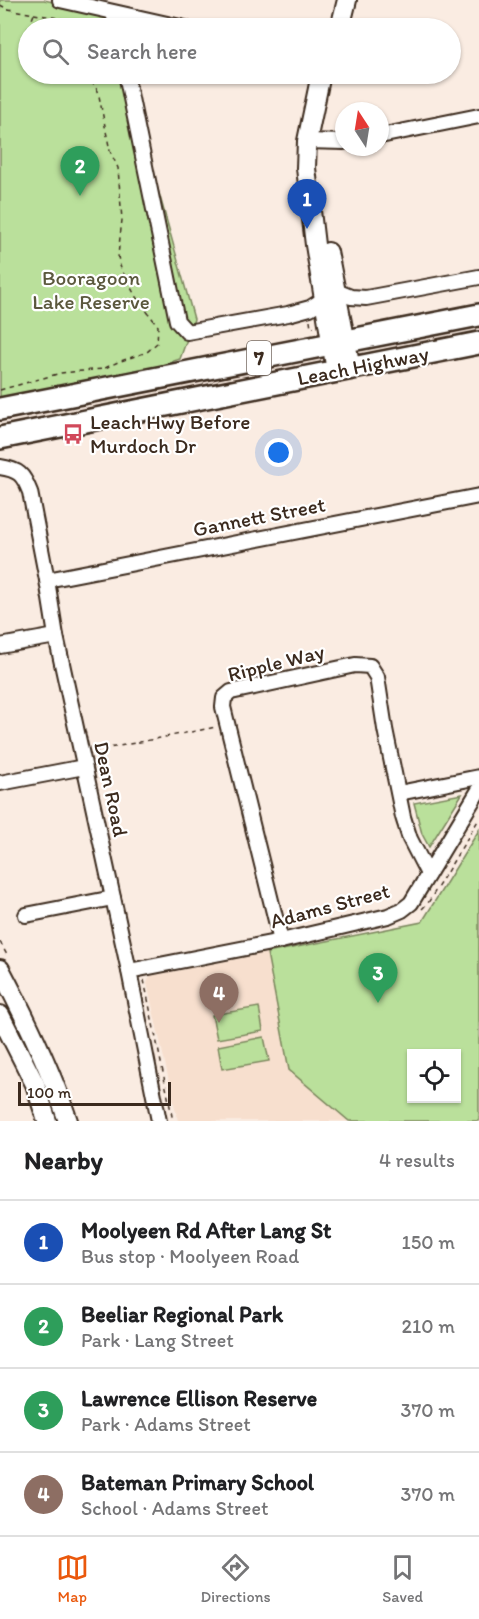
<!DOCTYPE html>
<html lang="en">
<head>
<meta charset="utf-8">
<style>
	:root { --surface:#fff; --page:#f2f2f2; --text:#202124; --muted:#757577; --line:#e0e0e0; --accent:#ea580c }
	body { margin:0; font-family:Itim,sans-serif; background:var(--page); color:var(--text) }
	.controls { position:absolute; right:18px; bottom:18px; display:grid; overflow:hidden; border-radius:0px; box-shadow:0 2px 4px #0004 }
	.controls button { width:54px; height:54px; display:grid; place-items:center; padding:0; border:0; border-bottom:2px solid var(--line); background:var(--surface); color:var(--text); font:30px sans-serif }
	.compass { position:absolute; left:335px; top:102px; width:54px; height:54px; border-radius:50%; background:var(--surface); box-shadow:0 2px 4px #0004; rotate:348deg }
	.scale { position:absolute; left:18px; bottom:15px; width:153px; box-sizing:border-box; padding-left:6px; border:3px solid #3b2a1e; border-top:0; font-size:16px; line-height:21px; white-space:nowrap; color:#3b2a1e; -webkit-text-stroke:4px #fff; paint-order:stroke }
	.you { position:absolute; left:279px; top:453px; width:21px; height:21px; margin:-15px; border:4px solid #fff; border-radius:50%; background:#1a73e8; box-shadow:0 0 0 9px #1a73e833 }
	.badge { display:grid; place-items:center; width:39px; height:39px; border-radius:50%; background:var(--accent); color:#fff; font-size:20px; font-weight:700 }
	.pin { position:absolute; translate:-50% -50px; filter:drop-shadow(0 2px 3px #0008) }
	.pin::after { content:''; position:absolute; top:32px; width:21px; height:18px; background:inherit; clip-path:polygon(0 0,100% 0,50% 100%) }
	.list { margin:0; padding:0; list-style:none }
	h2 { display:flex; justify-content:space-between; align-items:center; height:78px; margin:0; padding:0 24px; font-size:26px }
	h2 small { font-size:20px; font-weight:400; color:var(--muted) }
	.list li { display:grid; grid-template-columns:39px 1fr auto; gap:18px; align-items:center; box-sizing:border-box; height:84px; padding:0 24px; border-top:2px solid var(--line) }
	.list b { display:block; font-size:22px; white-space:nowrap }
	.list p { margin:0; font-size:20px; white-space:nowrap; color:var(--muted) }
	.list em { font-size:20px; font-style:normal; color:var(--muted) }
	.icon { flex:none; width:33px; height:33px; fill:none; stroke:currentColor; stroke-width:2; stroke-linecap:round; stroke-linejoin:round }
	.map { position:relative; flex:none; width:479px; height:1121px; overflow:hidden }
	.search { position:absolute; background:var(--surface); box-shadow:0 2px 4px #0004; left:18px; right:18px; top:18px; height:66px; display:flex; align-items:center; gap:15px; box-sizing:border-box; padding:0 21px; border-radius:33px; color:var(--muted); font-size:22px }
	.sheet { height:414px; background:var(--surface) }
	nav { display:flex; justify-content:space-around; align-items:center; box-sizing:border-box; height:84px; border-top:2px solid var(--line); background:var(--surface); font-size:16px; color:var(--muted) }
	nav a { display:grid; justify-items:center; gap:3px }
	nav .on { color:var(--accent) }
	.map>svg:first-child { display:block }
	.built { fill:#f7dfce }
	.green { fill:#bae09b; stroke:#7a855c; stroke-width:1.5; fill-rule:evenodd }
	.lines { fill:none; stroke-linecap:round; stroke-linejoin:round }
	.minor-casing { stroke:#3b2a1e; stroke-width:18 }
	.major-casing { stroke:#3b2a1e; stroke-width:22 }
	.highway-casing { stroke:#3b2a1e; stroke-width:26 }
	.path { stroke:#3b2a1e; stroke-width:1.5; stroke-dasharray:4.5 4.5; stroke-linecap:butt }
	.minor { stroke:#fff; stroke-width:14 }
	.major { stroke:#fff; stroke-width:18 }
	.highway { stroke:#fff; stroke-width:21 }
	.labels { text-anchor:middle; stroke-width:4.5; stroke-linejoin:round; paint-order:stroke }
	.shield { fill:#fff; stroke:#766a62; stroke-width:1.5 }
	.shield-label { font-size:20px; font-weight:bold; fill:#3b2a1e }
	.park-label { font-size:21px; fill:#5b583d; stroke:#fff }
	.street-label { font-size:21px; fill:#3b2a1e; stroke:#fff }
	.poi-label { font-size:21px; fill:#3b2a1e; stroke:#fff; text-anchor:start }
</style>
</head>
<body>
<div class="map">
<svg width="479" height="1121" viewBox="0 0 479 1121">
	<rect width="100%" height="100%" fill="#faece2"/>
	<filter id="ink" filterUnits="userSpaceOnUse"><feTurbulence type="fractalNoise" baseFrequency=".0167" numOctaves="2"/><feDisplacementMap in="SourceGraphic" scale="12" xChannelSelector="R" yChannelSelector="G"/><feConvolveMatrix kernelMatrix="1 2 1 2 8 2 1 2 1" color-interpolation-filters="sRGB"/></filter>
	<g filter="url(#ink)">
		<polygon class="built" points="267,953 289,1070 349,1121 178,1121 147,983 150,976"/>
		<g class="green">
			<polygon points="0,0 44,0 99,12 109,21 113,28 28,28 28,74 126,74 194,319 180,359 147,370 0,400"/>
			<polygon points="462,794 429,847 422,834 414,803"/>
			<path d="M 479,830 L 479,1121 L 349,1121 L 289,1070 L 267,953 L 422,922 ZM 412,1054 L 456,1054 L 456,1098 L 412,1098 Z"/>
			<polygon points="259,1007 263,1031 217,1039 212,1015"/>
			<polygon points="264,1037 269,1061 222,1069 218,1046"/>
		</g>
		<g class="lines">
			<g class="minor-casing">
				<g id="minor">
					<polyline points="60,0 185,28"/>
					<polyline points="113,13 117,28"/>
					<polyline points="126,74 176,316 177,321 187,332 288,314 310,308 324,299"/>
					<polyline points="380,136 479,116"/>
					<polyline points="307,141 344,142"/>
					<polyline points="336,291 351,297 366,298 479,277"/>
					<path d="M 0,467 C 19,470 23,474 30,492 L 47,580 L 56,636 L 129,971 L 159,1121"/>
					<polyline points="47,580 479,496"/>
					<polyline points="0,646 56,636"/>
					<polyline points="0,783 84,767"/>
					<polyline points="399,793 479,777"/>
					<polyline points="26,915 113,898"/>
					<polyline points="281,941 223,707 224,698 231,692 355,665 370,666 377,677 385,729 403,817 410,839 428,874"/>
					<polyline points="129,971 281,941 388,916 402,910 411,903 479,790"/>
				</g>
			</g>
			<g class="major-casing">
				<g id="major">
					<polyline points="340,28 347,0"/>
					<polyline points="321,74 307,141 306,168 315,245 336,371"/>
					<polyline points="328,252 351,368"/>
					<path d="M 0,969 C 26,1018 50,1068 68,1121"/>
					<polyline points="0,1015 35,1084 47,1121"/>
				</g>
			</g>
			<g class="highway-casing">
				<g id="highway">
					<polyline points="0,409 479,315"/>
					<polyline points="0,438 479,343"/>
				</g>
			</g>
			<g class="path">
				<polyline points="0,5 8,9 34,14 31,22 33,28"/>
				<polyline points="34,14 104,26"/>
				<polyline points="310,320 311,327 314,327"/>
				<polyline points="0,390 61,373 103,369 118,362 147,352 157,343 158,326 136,297 122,271 119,263 118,255 122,220 118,168 110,151 98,91 86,74"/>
				<polyline points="94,751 216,727"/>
				<polyline points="422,909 428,903 479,819"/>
				<polyline points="0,942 8,957"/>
				<polyline points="144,980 173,1121"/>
			</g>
			<use href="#minor" class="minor"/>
			<use href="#major" class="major"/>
			<use href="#highway" class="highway"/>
		</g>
	</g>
	<defs>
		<g id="bus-bare" transform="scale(1.62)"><path d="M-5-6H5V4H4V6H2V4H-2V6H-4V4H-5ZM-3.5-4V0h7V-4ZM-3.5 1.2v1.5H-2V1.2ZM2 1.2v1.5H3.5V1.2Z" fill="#d1495b" stroke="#fff" stroke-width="2.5" paint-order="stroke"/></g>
	</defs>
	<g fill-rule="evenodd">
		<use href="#bus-bare" x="73" y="434"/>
	</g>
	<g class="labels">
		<rect class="shield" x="247" y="341" width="24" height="34" rx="4.5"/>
		<g class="shield-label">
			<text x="259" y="365">7</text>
		</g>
		<g class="park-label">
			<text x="91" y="285">Booragoon<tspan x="91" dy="24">Lake Reserve</tspan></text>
		</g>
		<g class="street-label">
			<text transform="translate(363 366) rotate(-11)" y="7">Leach Highway</text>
			<text transform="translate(259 517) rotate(-11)" y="7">Gannett Street</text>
			<text transform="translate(276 663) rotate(-14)" y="7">Ripple Way</text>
			<text transform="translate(111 789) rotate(78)" y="7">Dean Road</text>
			<text transform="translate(330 906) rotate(-15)" y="7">Adams Street</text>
		</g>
		<g class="poi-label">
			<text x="90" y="429">Leach Hwy Before<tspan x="90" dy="24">Murdoch Dr</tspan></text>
		</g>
	</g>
</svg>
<div class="controls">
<button><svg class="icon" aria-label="locate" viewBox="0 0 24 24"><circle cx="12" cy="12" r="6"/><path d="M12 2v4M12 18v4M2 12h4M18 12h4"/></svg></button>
</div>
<svg class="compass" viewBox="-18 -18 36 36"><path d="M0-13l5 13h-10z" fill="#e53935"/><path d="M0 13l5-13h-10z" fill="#757577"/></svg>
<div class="scale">100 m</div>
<div class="you"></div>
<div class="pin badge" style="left:307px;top:229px;background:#1a4fb4">1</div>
<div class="pin badge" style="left:80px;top:196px;background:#2e9e5b">2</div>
<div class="pin badge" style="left:378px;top:1003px;background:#2e9e5b">3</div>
<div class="pin badge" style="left:219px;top:1023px;background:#8d6e63">4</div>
<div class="search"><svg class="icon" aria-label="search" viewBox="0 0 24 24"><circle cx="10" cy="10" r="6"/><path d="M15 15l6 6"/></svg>Search here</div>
</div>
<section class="sheet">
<h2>Nearby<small>4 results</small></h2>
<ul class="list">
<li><span class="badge" style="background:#1a4fb4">1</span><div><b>Moolyeen Rd After Lang St</b><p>Bus stop · Moolyeen Road</p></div><em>150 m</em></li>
<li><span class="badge" style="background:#2e9e5b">2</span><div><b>Beeliar Regional Park</b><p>Park · Lang Street</p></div><em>210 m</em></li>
<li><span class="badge" style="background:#2e9e5b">3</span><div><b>Lawrence Ellison Reserve</b><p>Park · Adams Street</p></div><em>370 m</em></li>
<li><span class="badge" style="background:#8d6e63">4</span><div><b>Bateman Primary School</b><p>School · Adams Street</p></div><em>370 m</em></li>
</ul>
</section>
<nav>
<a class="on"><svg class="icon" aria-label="map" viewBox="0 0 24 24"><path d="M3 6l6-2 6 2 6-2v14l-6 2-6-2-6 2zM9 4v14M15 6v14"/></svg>Map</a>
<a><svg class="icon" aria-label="directions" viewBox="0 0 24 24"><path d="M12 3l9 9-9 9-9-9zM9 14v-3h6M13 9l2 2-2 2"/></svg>Directions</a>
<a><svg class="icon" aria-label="saved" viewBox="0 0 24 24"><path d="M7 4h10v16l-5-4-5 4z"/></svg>Saved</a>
</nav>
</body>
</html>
